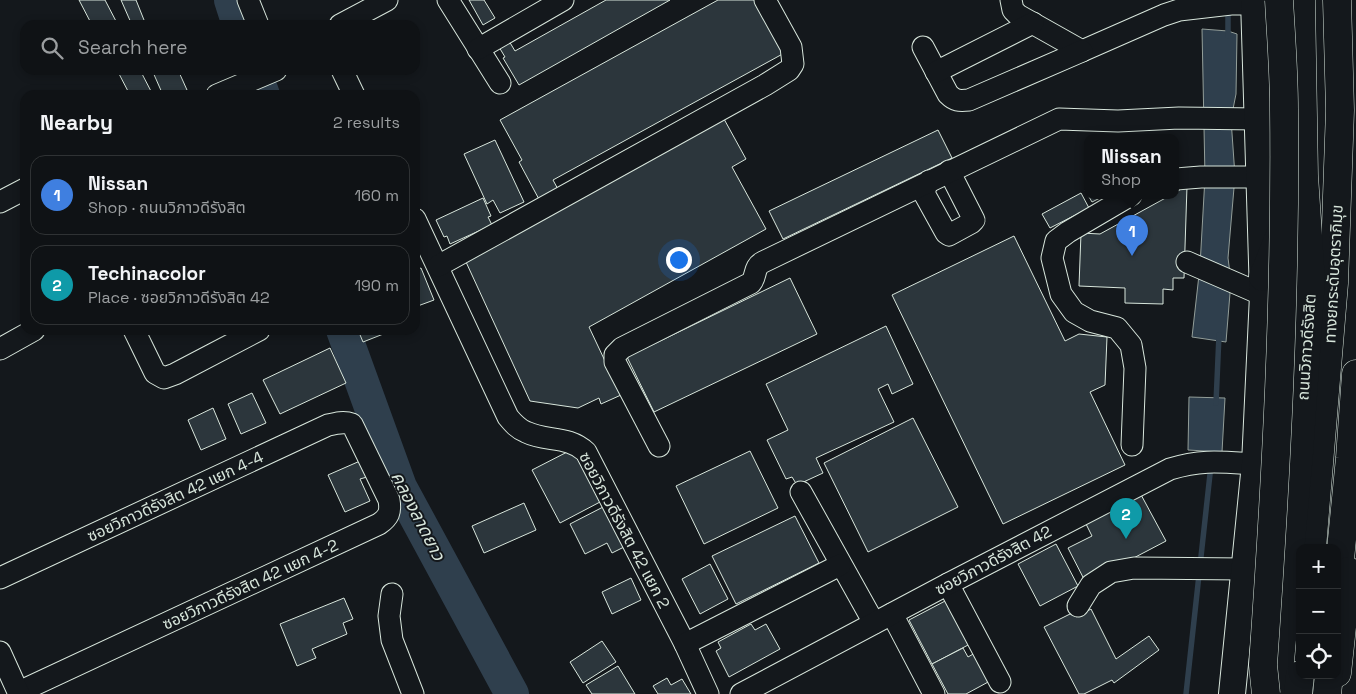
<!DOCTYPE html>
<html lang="en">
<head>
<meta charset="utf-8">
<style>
	:root { --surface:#0f1215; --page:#181b1e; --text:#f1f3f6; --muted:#9b9ea0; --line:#2f3234; --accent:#ffb74d }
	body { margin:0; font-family:"Space Grotesk","Noto Sans Thai",sans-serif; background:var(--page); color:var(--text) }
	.controls { position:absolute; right:15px; bottom:15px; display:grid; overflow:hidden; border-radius:10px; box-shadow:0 2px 8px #0003 }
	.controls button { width:45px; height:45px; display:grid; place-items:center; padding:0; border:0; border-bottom:1px solid var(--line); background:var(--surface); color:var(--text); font:25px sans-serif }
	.you { position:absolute; left:678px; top:259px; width:18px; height:18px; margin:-12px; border:4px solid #fff; border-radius:50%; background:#1a73e8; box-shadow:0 0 0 8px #1a73e833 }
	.badge { display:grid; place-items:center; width:32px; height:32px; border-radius:50%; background:var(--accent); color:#fff; font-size:16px; font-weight:700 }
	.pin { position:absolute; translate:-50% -41px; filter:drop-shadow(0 1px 2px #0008) }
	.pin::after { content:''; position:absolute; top:26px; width:18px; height:15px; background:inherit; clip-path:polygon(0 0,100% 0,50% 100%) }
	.popup { position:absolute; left:1084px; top:134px; width:95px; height:65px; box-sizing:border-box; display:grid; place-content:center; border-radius:10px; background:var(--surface); filter:drop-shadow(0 1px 4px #0005); font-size:16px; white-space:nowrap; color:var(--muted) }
	.popup b { font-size:19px; color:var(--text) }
	.popup::after { content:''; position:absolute; left:50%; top:100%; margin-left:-10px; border:10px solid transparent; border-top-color:var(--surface) }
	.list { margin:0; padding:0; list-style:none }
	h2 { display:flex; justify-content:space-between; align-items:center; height:65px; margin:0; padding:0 20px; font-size:21px }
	h2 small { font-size:16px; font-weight:400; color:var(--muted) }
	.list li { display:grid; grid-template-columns:32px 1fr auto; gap:15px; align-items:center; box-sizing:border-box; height:80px; margin:0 10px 10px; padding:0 10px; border:1px solid var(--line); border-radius:15px }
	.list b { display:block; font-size:19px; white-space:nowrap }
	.list p { margin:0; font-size:16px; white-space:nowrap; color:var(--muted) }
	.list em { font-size:16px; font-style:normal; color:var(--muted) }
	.icon { flex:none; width:28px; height:28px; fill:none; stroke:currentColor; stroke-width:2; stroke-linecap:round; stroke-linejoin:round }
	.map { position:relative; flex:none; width:1356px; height:694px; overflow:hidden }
	.search { position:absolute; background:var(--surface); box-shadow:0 2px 8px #0003; left:20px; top:20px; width:400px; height:55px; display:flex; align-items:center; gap:12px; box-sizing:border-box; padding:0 18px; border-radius:15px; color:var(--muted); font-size:19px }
	.panel { position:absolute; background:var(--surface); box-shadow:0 2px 8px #0003; left:20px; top:90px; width:400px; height:245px; border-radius:15px }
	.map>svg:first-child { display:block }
	.water { fill:#2f3f4d; stroke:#939e99 }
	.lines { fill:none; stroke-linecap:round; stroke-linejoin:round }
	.stream { stroke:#2f3f4d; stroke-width:5.5 }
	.river { stroke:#2f3f4d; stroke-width:34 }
	.building { fill:#2c363c; stroke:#d8e6dc }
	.minor-casing { stroke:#d8e6dc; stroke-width:23 }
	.major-casing { stroke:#d8e6dc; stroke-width:28 }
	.highway-casing { stroke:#d8e6dc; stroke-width:29 }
	.minor { stroke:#14181c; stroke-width:21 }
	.major { stroke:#14181c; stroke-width:26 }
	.highway { stroke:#14181c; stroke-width:28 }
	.highway-bridge-casing { stroke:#d8e6dc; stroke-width:29; stroke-linecap:butt }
	.highway-bridge { stroke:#14181c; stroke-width:28 }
	.labels { text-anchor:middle; stroke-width:4; stroke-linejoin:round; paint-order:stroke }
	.street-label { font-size:16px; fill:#d8e6dc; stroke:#14181c }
	.water-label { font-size:18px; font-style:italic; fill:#d8e6dc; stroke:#14181c }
</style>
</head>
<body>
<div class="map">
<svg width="1356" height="694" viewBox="0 0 1356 694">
	<rect width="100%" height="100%" fill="#14181c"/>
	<g class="water">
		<polygon points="1202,29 1228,31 1237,34 1236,94 1231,119 1235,176 1228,258 1231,281 1226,342 1192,337 1200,266 1205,177"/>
		<polygon points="1189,397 1225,398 1222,452 1188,450"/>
	</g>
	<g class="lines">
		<g class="stream">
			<polyline points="1228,36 1228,8"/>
			<polyline points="1216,403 1219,335"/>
			<polyline points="1186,694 1211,465"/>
		</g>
		<g class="river">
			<polyline points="231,0 239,25"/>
			<polyline points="254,70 263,95"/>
			<polyline points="343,330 400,487 512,694"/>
		</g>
	</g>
	<g class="building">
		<polygon points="79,0 105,0 118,25 92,25"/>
		<polygon points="121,0 136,0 146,25 132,25"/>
		<polygon points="469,0 484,0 495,18 483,25"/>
		<polygon points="606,0 670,0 519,85 503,58 505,57 499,47 509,41 515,51"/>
		<polygon points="718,0 760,0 788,51 553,180 560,193 541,203 519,162 522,160 500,120"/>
		<polygon points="117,70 140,70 153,95 130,95"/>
		<polygon points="152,70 178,70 187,90 176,95 163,95"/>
		<polygon points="724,119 746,159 732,167 766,229 589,327 621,395 601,404 599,398 578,408 530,401 466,262"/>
		<polygon points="938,130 952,158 783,239 769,211"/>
		<polygon points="495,140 524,202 500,213 493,200 487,204 464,154"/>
		<polygon points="1187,186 1184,278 1173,278 1173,290 1163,289 1163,304 1125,303 1125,288 1079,286 1081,233 1100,234 1171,195 1176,195 1176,192"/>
		<polygon points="1088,189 1088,195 1104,196 1092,202 1085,190"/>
		<polygon points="1081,193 1089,208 1050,228 1042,214"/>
		<polygon points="483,198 491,216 488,217 492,225 450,244 447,236 444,237 436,220"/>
		<polygon points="1014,236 1065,341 1079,334 1107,337 1105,385 1090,392 1125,465 1003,524 892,295"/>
		<polygon points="421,268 434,300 415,307 415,270"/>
		<polygon points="790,278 817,334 654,412 627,357"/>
		<polygon points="886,326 913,384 892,394 888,384 878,389 894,422 816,458 823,473 797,485 792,477 786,479 767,440 788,430 766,384"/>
		<polygon points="358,330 391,330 391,331 363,342"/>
		<polygon points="330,348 346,383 280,414 263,380"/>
		<polygon points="252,393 266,423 241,434 228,404"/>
		<polygon points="213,408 226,439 201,450 188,420"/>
		<polygon points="913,418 958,507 868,552 824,463"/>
		<polygon points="573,449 600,502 560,523 532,470"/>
		<polygon points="750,451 778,508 704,544 676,486"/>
		<polygon points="360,461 367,477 360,479 370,501 345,512 328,475"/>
		<polygon points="1139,491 1166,541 1086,583 1068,548 1092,536 1084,520"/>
		<polygon points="524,503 536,530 484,553 472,526"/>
		<polygon points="605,506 626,546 612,553 607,543 585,554 570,524"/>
		<polygon points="795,516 819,563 736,604 712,556"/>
		<polygon points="1056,544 1078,586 1040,606 1018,564"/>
		<polygon points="710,564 728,599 700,614 682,579"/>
		<polygon points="631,578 641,600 612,614 602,592"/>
		<polygon points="344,598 353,619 343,623 347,634 312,649 316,658 297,666 280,624"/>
		<polygon points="947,600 970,644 932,664 909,620"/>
		<polygon points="1091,609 1116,659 1149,636 1159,650 1114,683 1112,680 1084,694 1079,694 1044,627 1074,612 1076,617"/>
		<polygon points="751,624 755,630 766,624 780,649 729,677 716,651 721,648 718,642"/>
		<polygon points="602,641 616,662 583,683 570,662"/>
		<polygon points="963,648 968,657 975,653 990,681 966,694 948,694 932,664"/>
		<polygon points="618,666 635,694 592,694 586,685"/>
		<polygon points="667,678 671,685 682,679 691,694 658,694 653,686"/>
	</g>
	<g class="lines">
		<g class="minor-casing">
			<g id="minor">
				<polyline points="248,0 258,25"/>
				<polyline points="448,0 500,83"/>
				<polyline points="1011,0 1013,10 1018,15 1082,51 1164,15 1179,10 1231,4 1254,4"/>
				<polyline points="340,25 387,0"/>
				<path d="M 923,47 L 948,94 C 955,101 959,101 969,100 L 1082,51"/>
				<polyline points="478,49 563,0"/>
				<polyline points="342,70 354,95"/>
				<polyline points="936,72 1033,23"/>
				<polyline points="217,95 276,70"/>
				<polyline points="1176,179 1201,177 1260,177"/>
				<polyline points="929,181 925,188 925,195 946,233 949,235 971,223 974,220 949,171"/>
				<polyline points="1131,195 1068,232 1056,241 1052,258 1061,294 1074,312 1090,321 1117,328 1131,345 1135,368 1132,445"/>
				<polyline points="0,202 25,189"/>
				<path d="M 415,219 L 508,417 C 513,423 518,429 526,432 C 546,442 568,435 586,452 L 685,644 L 708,694"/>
				<polyline points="1187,262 1263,295"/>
				<polyline points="438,266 765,85 789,70 793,64 791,47 765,0"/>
				<polyline points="134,330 155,373 164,378 175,374 259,330"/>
				<polyline points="0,349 34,330"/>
				<path d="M 659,446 L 615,362 L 615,355 L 622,348 L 751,283 C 757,276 753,267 763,262 L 1059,119 L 1118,121 L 1179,118 L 1259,119"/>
				<polyline points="801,492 874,623"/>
				<path d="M 0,578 L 328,425 C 336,423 344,421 352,424 L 389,500 C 391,512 389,517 379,524 L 19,692"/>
				<polyline points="948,584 1000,682"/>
				<polyline points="392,594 389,616 392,640 413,694"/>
				<polyline points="1078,606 1091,585 1111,572 1134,568 1245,569"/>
				<polyline points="892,614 934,694"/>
				<polyline points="685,644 840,565"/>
				<polyline points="0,652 19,694"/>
				<path d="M 741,694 L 948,584 L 1170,469 C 1202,459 1222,462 1255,464"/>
			</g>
		</g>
		<g class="major-casing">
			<polyline id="major" points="1232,694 1255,464 1263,295 1254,0"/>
		</g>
		<g class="highway-casing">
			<g id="highway">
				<polyline points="1263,277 1284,225"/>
				<polyline points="1312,548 1334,283 1340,110 1337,0"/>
				<polyline points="1337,590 1350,458 1356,374"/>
				<polyline points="1337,673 1348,571"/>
				<polyline points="1277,694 1299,454 1311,280 1304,176 1301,0"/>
				<polyline points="1298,694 1300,675"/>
				<polyline points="1327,694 1329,675"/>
			</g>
		</g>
		<use href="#minor" class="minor"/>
		<use href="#major" class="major"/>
		<use href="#highway" class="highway"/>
		<g class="highway-bridge-casing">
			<path id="highway-bridge" d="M 1266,694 L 1263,665 C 1276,480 1286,295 1284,109 C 1284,73 1281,36 1279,0"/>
		</g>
		<use href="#highway-bridge" class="highway-bridge"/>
	</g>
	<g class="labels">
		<g class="street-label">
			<text transform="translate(1333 274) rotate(-87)" y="6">ทางยกระดับอุตราภิมุข</text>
			<text transform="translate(1306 347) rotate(-86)" y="6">ถนนวิภาวดีรังสิต</text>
			<text transform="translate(175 496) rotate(-25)" y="6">ซอยวิภาวดีรังสิต 42 แยก 4-4</text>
			<text transform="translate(625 530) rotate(62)" y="6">ซอยวิภาวดีรังสิต 42 แยก 2</text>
			<text transform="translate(993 560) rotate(-28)" y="6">ซอยวิภาวดีรังสิต 42</text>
			<text transform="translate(250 584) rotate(-25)" y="6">ซอยวิภาวดีรังสิต 42 แยก 4-2</text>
		</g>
		<g class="water-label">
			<text transform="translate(418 516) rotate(63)" y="6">คลองลาดยาว</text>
		</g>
	</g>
</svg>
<div class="controls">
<button>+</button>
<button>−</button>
<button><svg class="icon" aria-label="locate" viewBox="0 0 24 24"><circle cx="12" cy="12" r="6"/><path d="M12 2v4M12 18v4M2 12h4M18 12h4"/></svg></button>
</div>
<div class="you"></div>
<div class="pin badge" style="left:1132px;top:256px;background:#3f7fe0">1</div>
<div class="popup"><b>Nissan</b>Shop</div>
<div class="pin badge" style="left:1126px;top:539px;background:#0f9aa8">2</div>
<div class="search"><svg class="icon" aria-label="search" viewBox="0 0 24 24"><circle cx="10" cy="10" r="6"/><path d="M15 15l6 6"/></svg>Search here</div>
<section class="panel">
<h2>Nearby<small>2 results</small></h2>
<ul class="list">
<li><span class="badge" style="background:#3f7fe0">1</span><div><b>Nissan</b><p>Shop · ถนนวิภาวดีรังสิต</p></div><em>160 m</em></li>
<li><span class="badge" style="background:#0f9aa8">2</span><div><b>Techinacolor</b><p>Place · ซอยวิภาวดีรังสิต 42</p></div><em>190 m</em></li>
</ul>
</section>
</div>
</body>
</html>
